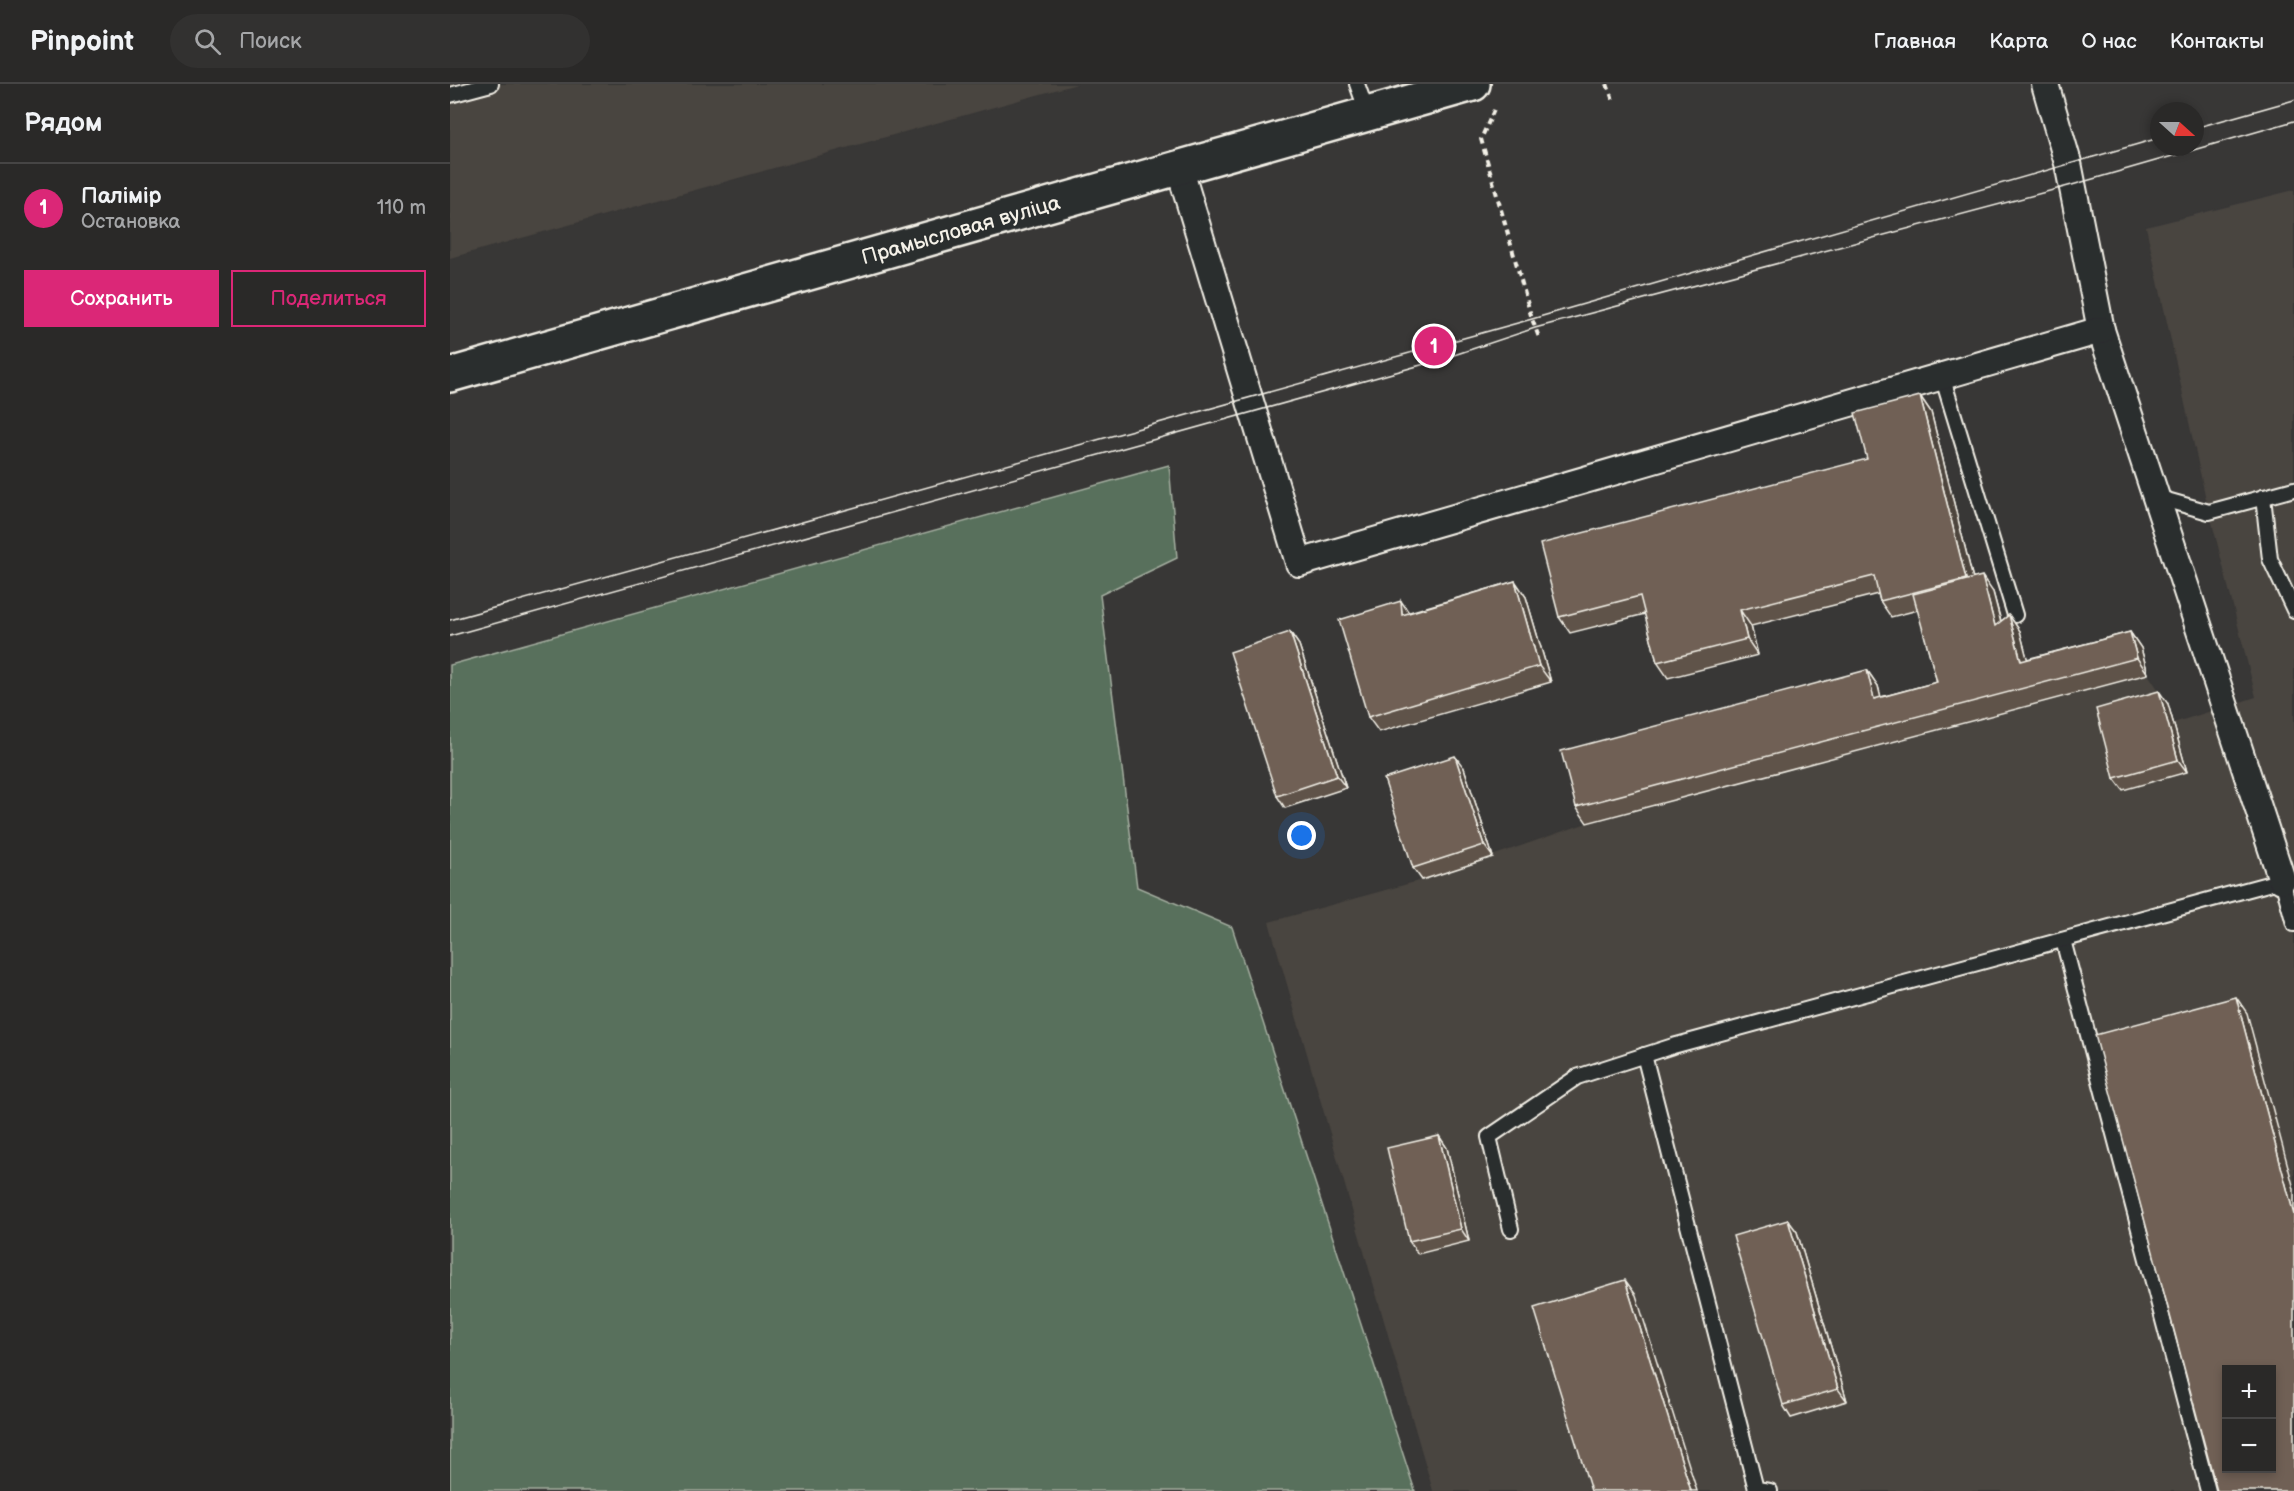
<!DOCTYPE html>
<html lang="ru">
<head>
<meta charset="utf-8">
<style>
	:root { --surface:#2a2928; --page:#323130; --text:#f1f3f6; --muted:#a5a6a8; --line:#464545; --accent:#db2777 }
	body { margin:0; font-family:"Balsamiq Sans",sans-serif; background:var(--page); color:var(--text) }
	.controls { position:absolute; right:18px; bottom:18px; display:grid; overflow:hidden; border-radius:0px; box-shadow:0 3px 9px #0003 }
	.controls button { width:54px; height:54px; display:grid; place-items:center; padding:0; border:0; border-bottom:2px solid var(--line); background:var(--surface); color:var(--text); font:30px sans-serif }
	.compass { position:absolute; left:1700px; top:18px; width:54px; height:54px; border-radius:50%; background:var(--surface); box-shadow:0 3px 9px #0003; rotate:111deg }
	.you { position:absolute; left:852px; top:752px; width:21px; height:21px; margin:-15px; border:4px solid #fff; border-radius:50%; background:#1a73e8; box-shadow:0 0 0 9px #1a73e833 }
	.badge { display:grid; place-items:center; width:39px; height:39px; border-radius:50%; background:var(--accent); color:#fff; font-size:20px; font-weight:700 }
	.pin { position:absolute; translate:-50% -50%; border:3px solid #fff; box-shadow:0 2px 6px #0006 }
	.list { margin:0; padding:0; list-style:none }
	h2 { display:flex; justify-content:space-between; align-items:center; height:78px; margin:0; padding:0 24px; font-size:26px }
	h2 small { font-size:20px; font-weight:400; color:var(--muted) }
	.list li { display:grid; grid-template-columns:39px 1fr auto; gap:18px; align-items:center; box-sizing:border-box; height:90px; padding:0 24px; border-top:2px solid var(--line) }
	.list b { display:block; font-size:22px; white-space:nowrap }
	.list p { margin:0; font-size:20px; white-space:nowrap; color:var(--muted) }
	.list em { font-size:20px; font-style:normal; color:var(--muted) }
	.actions { display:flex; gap:12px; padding:18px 24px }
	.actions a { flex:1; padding:14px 0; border:2px solid var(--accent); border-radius:0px; text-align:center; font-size:21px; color:var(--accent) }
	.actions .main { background:var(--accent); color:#fff }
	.icon { flex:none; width:33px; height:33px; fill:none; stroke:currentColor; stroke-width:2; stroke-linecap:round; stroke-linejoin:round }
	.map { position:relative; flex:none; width:1844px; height:1407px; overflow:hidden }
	header { display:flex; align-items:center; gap:36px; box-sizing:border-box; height:84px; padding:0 30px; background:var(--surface); border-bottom:2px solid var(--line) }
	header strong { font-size:28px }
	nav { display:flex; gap:33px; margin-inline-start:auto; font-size:21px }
	.search { width:420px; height:54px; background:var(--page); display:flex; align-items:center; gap:15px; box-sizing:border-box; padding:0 21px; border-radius:33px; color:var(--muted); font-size:22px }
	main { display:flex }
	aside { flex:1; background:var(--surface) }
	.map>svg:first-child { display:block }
	.built { fill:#48443f; fill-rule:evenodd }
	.green { fill:#586f5b; stroke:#a6b0a2; stroke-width:1.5 }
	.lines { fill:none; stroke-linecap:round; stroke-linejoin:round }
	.lane-casing { stroke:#f4f1e8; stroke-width:18 }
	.street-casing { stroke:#f4f1e8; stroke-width:30 }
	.secondary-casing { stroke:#f4f1e8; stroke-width:38 }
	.path { stroke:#f4f1e8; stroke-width:4; stroke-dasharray:6 4.5; stroke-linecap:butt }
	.lane { stroke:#2a2d2e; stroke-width:14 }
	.street { stroke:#2a2d2e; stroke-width:26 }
	.secondary { stroke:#2a2d2e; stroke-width:33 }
	.tram { stroke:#f4f1e8; stroke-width:1.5 }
	.wall { fill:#5f5349; stroke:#f4f1e8; stroke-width:1.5 }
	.shaded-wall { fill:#4e443c; stroke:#f4f1e8; stroke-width:1.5 }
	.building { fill:#6f6155; stroke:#f4f1e8; stroke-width:1.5; fill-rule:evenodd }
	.labels { text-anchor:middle; stroke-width:5; stroke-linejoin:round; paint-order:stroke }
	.street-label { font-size:21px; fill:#f4f1e8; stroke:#2a2d2e }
</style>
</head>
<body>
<header>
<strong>Pinpoint</strong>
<div class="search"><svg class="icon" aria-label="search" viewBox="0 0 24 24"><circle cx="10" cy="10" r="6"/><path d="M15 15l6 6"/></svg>Поиск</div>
<nav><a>Главная</a><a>Карта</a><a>О нас</a><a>Контакты</a></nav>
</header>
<main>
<aside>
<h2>Рядом<small></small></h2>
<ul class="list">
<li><span class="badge">1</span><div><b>Палімір</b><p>Остановка</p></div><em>110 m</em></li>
</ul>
<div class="actions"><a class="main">Сохранить</a><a>Поделиться</a></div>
</aside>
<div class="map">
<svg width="1844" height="1407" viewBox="0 0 1844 1407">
	<rect width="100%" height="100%" fill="#383736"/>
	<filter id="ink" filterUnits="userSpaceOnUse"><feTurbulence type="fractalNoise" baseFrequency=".0167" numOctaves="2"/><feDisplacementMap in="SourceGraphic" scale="12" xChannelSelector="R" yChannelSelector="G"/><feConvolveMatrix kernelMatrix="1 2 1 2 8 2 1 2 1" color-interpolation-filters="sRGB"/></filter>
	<g filter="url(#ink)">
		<g class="built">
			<polygon points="0,0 627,0 0,174"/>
			<path d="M 1844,106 L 1844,1407 L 983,1407 L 819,838 L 972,796 L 1137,739 L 1698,590 L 1718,620 L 1723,639 L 1806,613 L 1755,411 L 1696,143 ZM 1776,1286 L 1822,1286 L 1822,1384 L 1776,1384 Z"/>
		</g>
		<polygon class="green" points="719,381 727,474 650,511 687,803 782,843 965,1407 0,1407 0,581"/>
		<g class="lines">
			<g class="lane-casing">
				<g id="lane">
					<polyline points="907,0 918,31"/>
					<polyline points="0,11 41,0"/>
					<polyline points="1492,292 1565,531"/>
					<polyline points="1706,413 1759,428 1844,405"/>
					<polyline points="1813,413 1820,475 1844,526"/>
					<polyline points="1832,796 1844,840"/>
					<polyline points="1613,856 1758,1407"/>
					<polyline points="1194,971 1306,1405 1320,1407"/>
					<polyline points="1061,1145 1039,1053 1127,993 1223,962 1836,795"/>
				</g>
			</g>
			<g class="street-casing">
				<g id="street">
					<polyline points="1595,0 1618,79 1651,246 1832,796"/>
					<polyline points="729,83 849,479 1651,246"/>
				</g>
			</g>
			<g class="secondary-casing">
				<g id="secondary">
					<path id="s1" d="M 0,291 L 1023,0"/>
				</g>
			</g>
			<g class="path">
				<polyline points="1157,0 1164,19"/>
				<polyline points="1044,26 1031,55 1082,235 1090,256"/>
			</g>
			<use href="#lane" class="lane"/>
			<use href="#street" class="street"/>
			<use href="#secondary" class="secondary"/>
			<g class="tram">
				<polyline points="1745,44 1844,16"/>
				<polyline points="0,536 1082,235 1709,54"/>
				<polyline points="0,552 989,276 1085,244 1622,101 1844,37"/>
			</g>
		</g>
		<g class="wall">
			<polygon points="1470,312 1481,328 1523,495 1543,508 1551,537 1559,531 1570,547 1577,575 1680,548 1691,564 1698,590 1137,739 1126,723 1417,586 1428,602 1431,613 1487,598 1468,526 1441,533 1430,517 1428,510 1301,542 1308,571 1218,594 1207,578 1195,530 1120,549 1109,533 1417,375"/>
			<polygon points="1065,497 1076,513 1101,598 929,648 918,633 959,528"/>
			<polygon points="840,548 849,561 896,704 835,724 827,712"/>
			<polygon points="1718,620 1737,688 1673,706 1664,694"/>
			<polygon points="1014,684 1043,773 972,796 963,784"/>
			<polygon points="989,1052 997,1064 1019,1157 968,1170 959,1157"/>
			<polygon points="1338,1136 1347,1148 1397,1317 1341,1334 1333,1321"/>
		</g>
		<g class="shaded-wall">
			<polygon points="1470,312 1481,328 1527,511 1516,495"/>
			<polygon points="1532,492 1543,508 1556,558 1545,542"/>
			<polygon points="1065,497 1076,513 1101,598 1089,582"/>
			<polygon points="951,517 962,533 952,531"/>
			<polygon points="1290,526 1301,542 1308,571 1297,555"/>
			<polygon points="1559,531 1570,547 1582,593 1571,577"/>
			<polygon points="840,548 849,561 896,704 887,692"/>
			<polygon points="1680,548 1691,564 1698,590 1687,574"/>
			<polygon points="1417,586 1428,602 1435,631 1424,615"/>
			<polygon points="1709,607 1718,620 1737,688 1728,676"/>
			<polygon points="1005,672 1014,684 1043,773 1034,761"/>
			<polygon points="1786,913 1797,929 1844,1105 1844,1131"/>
			<polygon points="989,1052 997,1064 1019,1157 1011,1145"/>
			<polygon points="1338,1136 1347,1148 1397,1317 1388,1305"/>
			<polygon points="1175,1196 1186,1211 1247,1407 1241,1407"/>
		</g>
		<g class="building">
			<polygon points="1470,312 1516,495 1430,517 1424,492 1290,526 1297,555 1207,578 1190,512 1109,533 1090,460 1417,375 1405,329"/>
			<polygon points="1532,492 1545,542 1559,531 1571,577 1680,548 1687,574 1126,723 1111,667 1417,586 1424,615 1487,598 1463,510"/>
			<polygon points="1065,497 1089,582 918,633 889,536 951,517 952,531"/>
			<polygon points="840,548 887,692 827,712 780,568"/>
			<polygon points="1709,607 1728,676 1664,694 1646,625"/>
			<polygon points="1005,672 1034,761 963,784 934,695"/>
			<path d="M 1786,913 L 1844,1131 L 1844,1407 L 1767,1407 L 1645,951 ZM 1776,1286 L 1821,1286 L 1821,1384 L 1776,1384 Z"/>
			<polygon points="989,1052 1011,1145 959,1157 937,1064"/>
			<polygon points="1338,1136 1388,1305 1333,1321 1283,1152"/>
			<polygon points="1175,1196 1241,1407 1141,1407 1084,1224"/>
		</g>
	</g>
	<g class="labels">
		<g class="street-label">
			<text dy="7" stroke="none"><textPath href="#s1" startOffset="531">Прамысловая вуліца</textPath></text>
		</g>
	</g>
</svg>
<div class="controls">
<button>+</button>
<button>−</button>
</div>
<svg class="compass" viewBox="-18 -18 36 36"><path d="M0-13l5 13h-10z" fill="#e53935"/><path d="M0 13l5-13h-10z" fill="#a5a6a8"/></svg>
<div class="you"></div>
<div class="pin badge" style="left:984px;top:262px">1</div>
</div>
</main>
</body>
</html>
